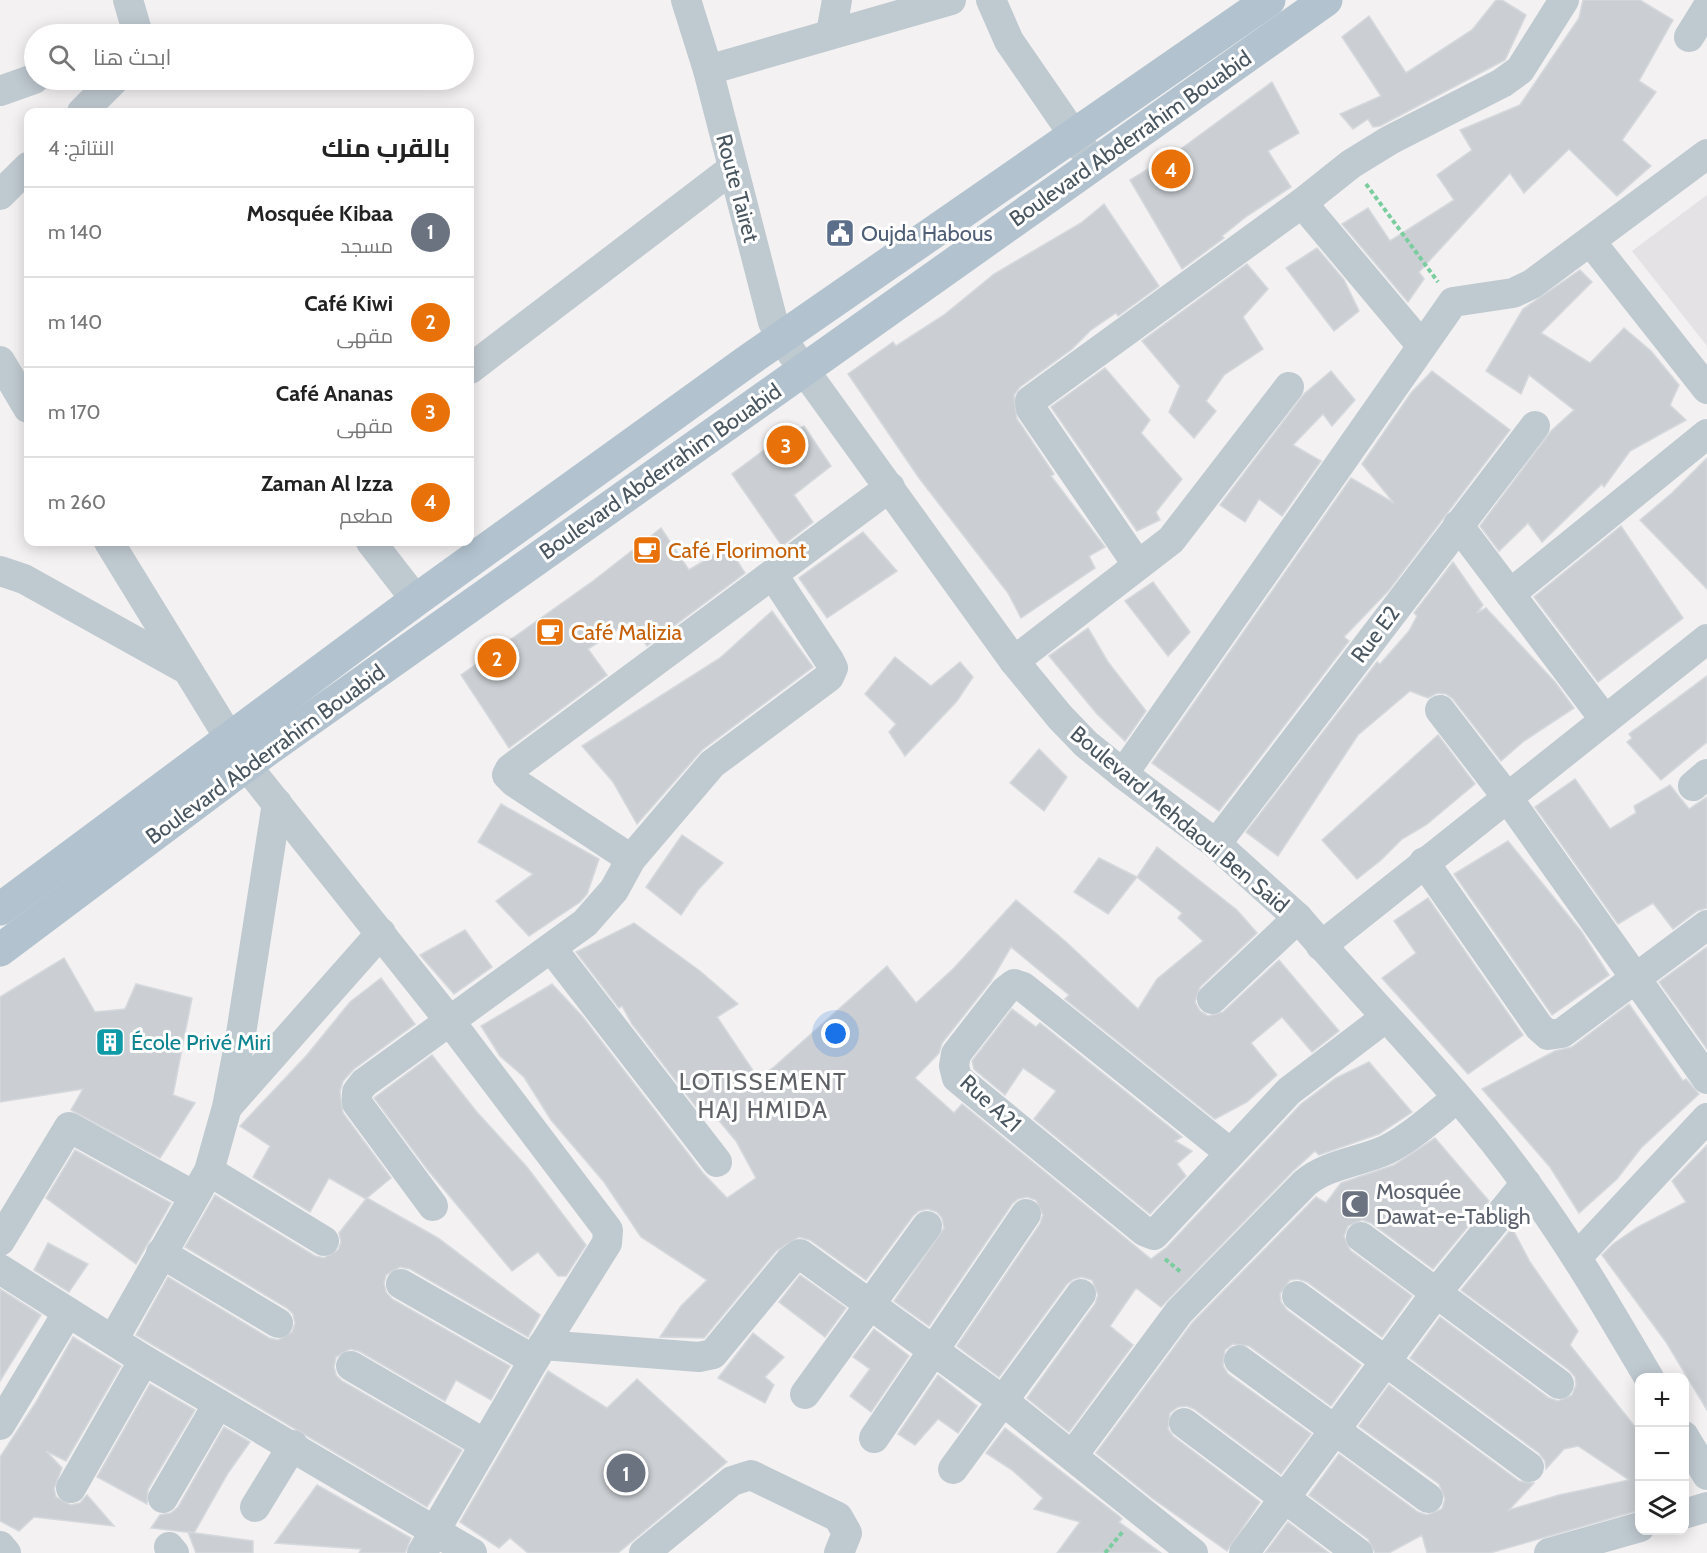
<!DOCTYPE html>
<html lang="ar">
<head>
<meta charset="utf-8">
<style>
	:root { --surface:#fff; --page:#f6f6f6; --text:#222; --muted:#767676; --line:#e0e0e0; --accent:#7c3aed }
	body { margin:0; font-family:Cabin,Cairo,sans-serif; background:var(--page); color:var(--text); direction:rtl }
	.controls { position:absolute; right:18px; bottom:18px; display:grid; overflow:hidden; border-radius:12px; box-shadow:0 3px 15px #0003 }
	.controls button { width:54px; height:54px; display:grid; place-items:center; padding:0; border:0; border-bottom:2px solid var(--line); background:var(--surface); color:var(--text); font:30px sans-serif }
	.you { position:absolute; left:836px; top:1034px; width:21px; height:21px; margin:-15px; border:4px solid #fff; border-radius:50%; background:#1a73e8; box-shadow:0 0 0 9px #1a73e833 }
	.badge { display:grid; place-items:center; width:39px; height:39px; border-radius:50%; background:var(--accent); color:#fff; font-size:20px; font-weight:700 }
	.pin { position:absolute; translate:-50% -50%; border:3px solid #fff; box-shadow:0 2px 6px #0006 }
	.list { margin:0; padding:0; list-style:none }
	h2 { display:flex; justify-content:space-between; align-items:center; height:78px; margin:0; padding:0 24px; font-size:26px }
	h2 small { font-size:20px; font-weight:400; color:var(--muted) }
	.list li { display:grid; grid-template-columns:39px 1fr auto; gap:18px; align-items:center; box-sizing:border-box; height:90px; padding:0 24px; border-top:2px solid var(--line) }
	.list b { display:block; font-size:22px; white-space:nowrap }
	.list p { margin:0; font-size:20px; white-space:nowrap; color:var(--muted) }
	.list em { font-size:20px; font-style:normal; color:var(--muted) }
	.icon { flex:none; width:33px; height:33px; fill:none; stroke:currentColor; stroke-width:2; stroke-linecap:round; stroke-linejoin:round }
	.map { position:relative; flex:none; width:1707px; height:1553px; overflow:hidden; direction:ltr }
	.search { position:absolute; background:var(--surface); box-shadow:0 3px 15px #0003; left:24px; top:24px; width:450px; height:66px; display:flex; align-items:center; gap:15px; box-sizing:border-box; padding:0 21px; border-radius:33px; color:var(--muted); font-size:22px }
	.panel { position:absolute; background:var(--surface); box-shadow:0 3px 15px #0003; left:24px; top:108px; width:450px; height:438px; border-radius:12px; direction:rtl }
	.map>svg:first-child { display:block }
	.education { fill:#e4e2e4 }
	.building { fill:#cbcfd3; stroke:#d5d8dc; stroke-width:1.5 }
	.lines { fill:none; stroke-linecap:round; stroke-linejoin:round }
	.path { stroke:#7acd9e; stroke-width:4; stroke-dasharray:4.5 3; stroke-linecap:butt }
	.minor { stroke:#bfc9d0; stroke-width:30 }
	.major { stroke:#b2c3cf; stroke-width:33 }
	.labels { text-anchor:middle; stroke-width:6; stroke-linejoin:round; paint-order:stroke }
	.street-label { font-size:22px; fill:#49565f; stroke:#fff }
	.service-label { font-size:22px; fill:#4e5e75; stroke:#fff; text-anchor:start }
	.food-label { font-size:22px; fill:#c56008; stroke:#fff; text-anchor:start }
	.culture-label { font-size:22px; fill:#0d838f; stroke:#fff; text-anchor:start }
	.worship-label { font-size:22px; fill:#5b616d; stroke:#fff; text-anchor:start }
	.neighbourhood-label { font-size:24px; letter-spacing:1.5px; fill:#5e6266; stroke:#fff }
</style>
</head>
<body>
<div class="map">
<svg width="1707" height="1553" viewBox="0 0 1707 1553">
	<rect width="100%" height="100%" fill="#f3f1f1"/>
	<polygon class="education" points="1707,195 1707,346 1632,251"/>
	<g class="building">
		<polygon points="1496,0 1502,0 1526,15 1505,60 1380,126 1373,127 1368,119 1353,129 1340,114 1381,96 1342,37 1369,16 1406,73 1472,30"/>
		<polygon points="1583,0 1640,0 1673,20 1639,81 1656,92 1622,140 1651,166 1617,196 1569,149 1524,193 1510,173 1419,272 1424,279 1408,302 1342,224 1368,208 1390,241 1454,200 1437,175 1472,150 1460,130 1520,105 1579,18"/>
		<polygon points="1272,82 1299,133 1268,151 1291,187 1247,216 1222,236 1224,238 1182,269 1130,180 1178,151"/>
		<polygon points="1104,204 1159,286 1118,316 1116,313 1091,330 1072,349 1020,387 1014,395 1017,419 1054,474 1051,476 1105,547 1089,556 1095,568 1021,618 1008,593 919,478 848,374 893,342 896,346 944,315 994,274 1081,223"/>
		<polygon points="1317,248 1344,280 1359,311 1334,331 1286,268"/>
		<polygon points="1247,264 1268,289 1243,317 1263,349 1224,375 1206,401 1216,411 1194,438 1169,412 1180,386 1142,341"/>
		<polygon points="1580,270 1592,282 1541,333 1590,363 1624,328 1651,351 1679,385 1670,405 1686,420 1630,451 1604,487 1602,484 1542,542 1528,523 1499,551 1480,526 1551,431 1574,410 1529,375 1521,394 1486,371 1523,309"/>
		<polygon points="1105,368 1150,420 1141,433 1182,479 1156,512 1160,520 1137,531 1051,407"/>
		<polygon points="1331,371 1355,400 1332,426 1323,414 1293,445 1321,461 1282,516 1259,499 1245,522 1220,505 1304,394"/>
		<polygon points="1432,371 1510,430 1389,590 1344,637 1349,641 1219,811 1152,763 1351,478 1394,503 1362,464 1411,393"/>
		<polygon points="804,426 831,466 794,495 813,522 782,546 732,474 764,450"/>
		<polygon points="1707,458 1707,589 1640,520 1672,493"/>
		<polygon points="1621,526 1683,618 1598,682 1534,597"/>
		<polygon points="661,528 689,570 728,546 745,573 647,646 629,622 588,649 607,675 509,748 461,675 593,581"/>
		<polygon points="863,532 897,571 827,618 799,578"/>
		<polygon points="1453,562 1483,605 1477,613 1486,608 1555,682 1574,708 1524,741 1501,761 1453,699 1446,694 1437,693 1428,698 1410,691 1358,735 1278,856 1246,832 1377,662 1380,664 1409,631 1417,616 1414,613"/>
		<polygon points="1153,582 1190,632 1168,656 1125,601"/>
		<polygon points="772,611 813,667 702,750 637,824 613,782 582,746 720,658"/>
		<polygon points="1088,628 1108,662 1146,711 1125,741 1097,714 1049,656"/>
		<polygon points="895,657 931,686 960,662 973,677 957,701 905,756 889,732 896,724 865,694"/>
		<polygon points="1707,676 1707,742 1661,780 1627,742 1632,738 1629,734"/>
		<polygon points="1438,735 1475,784 1426,825 1402,839 1381,860 1357,879 1322,840"/>
		<polygon points="1039,749 1067,777 1044,811 1010,783"/>
		<polygon points="1575,779 1610,829 1636,813 1634,806 1670,785 1689,809 1707,797 1707,908 1697,911 1673,929 1653,903 1618,924 1535,807"/>
		<polygon points="501,804 599,859 587,894 580,902 529,936 496,901 533,874 478,842"/>
		<polygon points="682,835 723,863 698,890 681,915 646,887"/>
		<polygon points="1508,841 1581,931 1609,975 1552,1015 1454,874"/>
		<polygon points="1157,847 1237,910 1257,933 1200,987 1195,1002 1200,1011 1208,1016 1223,1012 1279,960 1339,1031 1312,1052 1282,1017 1251,1043 1277,1075 1247,1102 1215,1119 1065,999 1069,995 1011,947 991,981 942,1043 939,1053 915,1078 954,1113 962,1104 1151,1259 1167,1247 1301,1104 1336,1078 1369,1062 1412,1112 1379,1134 1319,1155 1315,1151 1293,1171 1161,1307 1136,1288 1110,1326 1133,1345 1069,1432 1027,1398 1095,1304 1098,1295 1092,1280 1082,1277 1074,1279 1067,1284 999,1377 957,1346 1040,1224 1043,1215 1036,1200 1027,1197 1018,1199 1012,1204 929,1326 894,1301 944,1228 942,1218 937,1212 928,1209 919,1211 913,1216 866,1280 810,1240 799,1237 776,1251 704,1338 660,1337 681,1306 707,1280 641,1237 604,1182 551,1120 524,1077 500,1056 481,1026 552,984 582,1016 703,1173 727,1198 756,1178 736,1141 705,1104 697,1108 632,1024 622,1006 619,1008 576,952 634,923 700,971 738,1004 717,1017 758,1078 774,1067 887,966 916,1003 954,968 1016,900 1065,941 1138,1009 1157,979 1203,941 1178,918 1182,913 1137,877"/>
		<polygon points="1099,858 1137,877 1108,914 1074,892"/>
		<polygon points="1428,898 1523,1035 1468,1074 1382,978 1416,953 1394,921"/>
		<polygon points="465,930 492,967 454,994 420,955"/>
		<polygon points="1707,947 1707,1049 1659,982"/>
		<polygon points="64,958 95,1012 125,1009 136,984 192,998 173,1095 195,1103 160,1158 71,1110 83,1089 0,1102 0,997"/>
		<polygon points="381,978 415,1024 354,1069 343,1081 340,1091 343,1113 391,1178 367,1198 438,1238 540,1315 528,1337 410,1269 400,1267 386,1275 384,1283 386,1292 392,1299 510,1366 491,1400 456,1380 445,1401 359,1351 350,1349 336,1357 334,1367 336,1375 342,1381 462,1450 427,1507 136,1335 168,1277 269,1338 278,1340 292,1332 295,1323 293,1314 287,1308 185,1247 215,1195 315,1256 324,1258 338,1250 341,1242 339,1233 366,1199 329,1178 310,1212 253,1177 270,1146 240,1126 307,1055 350,1002"/>
		<polygon points="1629,1004 1683,1081 1686,1079 1699,1094 1641,1148 1617,1179 1579,1213 1550,1167 1482,1089 1555,1051 1572,1047"/>
		<polygon points="1012,1009 1036,1027 1040,1023 1182,1137 1175,1141 1192,1151 1177,1164 1186,1176 1150,1214 1034,1119 1056,1091 1023,1068 1005,1095 974,1069 972,1061"/>
		<polygon points="432,1055 476,1111 527,1167 586,1245 566,1276 558,1276 538,1252 512,1271 427,1169 374,1098"/>
		<polygon points="1435,1138 1489,1201 1433,1269 1371,1223 1362,1220 1348,1226 1344,1236 1350,1250 1412,1296 1382,1337 1307,1282 1298,1279 1290,1280 1280,1294 1281,1302 1287,1310 1361,1365 1331,1406 1249,1346 1233,1344 1225,1350 1223,1366 1228,1374 1311,1434 1281,1474 1194,1409 1187,1406 1178,1407 1170,1413 1168,1429 1173,1436 1260,1502 1227,1551 1152,1498 1096,1453 1192,1323 1316,1197 1326,1203 1341,1183 1394,1165"/>
		<polygon points="1707,1145 1707,1410 1666,1342 1602,1255 1613,1244 1638,1227 1686,1202 1672,1181"/>
		<polygon points="75,1150 171,1203 136,1264 46,1198"/>
		<polygon points="1512,1228 1530,1262 1578,1331 1570,1345 1640,1433 1640,1510 1490,1553 1427,1553 1422,1535 1389,1553 1375,1553 1368,1539 1309,1495 1339,1454 1418,1512 1427,1515 1442,1509 1445,1499 1439,1484 1359,1426 1389,1385 1519,1481 1534,1483 1509,1510 1559,1495 1629,1480 1578,1446 1564,1449 1546,1469 1545,1461 1539,1453 1410,1358 1440,1317 1549,1398 1558,1401 1572,1395 1576,1385 1575,1377 1569,1370 1461,1290"/>
		<polygon points="48,1243 88,1264 69,1292 34,1270"/>
		<polygon points="800,1275 846,1308 825,1337 779,1302"/>
		<polygon points="0,1289 41,1315 0,1381"/>
		<polygon points="874,1329 909,1356 871,1412 850,1396 870,1369 853,1357"/>
		<polygon points="753,1333 784,1357 765,1377 774,1385 765,1403 718,1378"/>
		<polygon points="73,1337 121,1366 66,1461 46,1451 62,1468 54,1489 56,1497 71,1505 80,1503 87,1495 114,1526 34,1517 19,1531 0,1521 0,1457 36,1402"/>
		<polygon points="548,1371 607,1408 637,1379 727,1462 618,1553 528,1553 510,1538 499,1548 460,1522"/>
		<polygon points="938,1375 977,1406 958,1433 938,1419 915,1445 898,1434"/>
		<polygon points="150,1384 195,1410 148,1489 147,1504 97,1477"/>
		<polygon points="224,1427 250,1442 228,1473 194,1533 151,1528 160,1515 171,1513 178,1507"/>
		<polygon points="1005,1428 1119,1516 1122,1519 1119,1522 1161,1553 1057,1553 1080,1522 1034,1509 1043,1498 1012,1470 986,1453"/>
		<polygon points="317,1485 411,1538 405,1553 359,1553 361,1549 275,1543"/>
		<polygon points="1288,1522 1329,1553 1265,1553"/>
		<polygon points="188,1532 253,1541 253,1553 196,1553"/>
	</g>
	<g class="lines">
		<g class="path">
			<polyline points="1366,184 1438,282"/>
			<polyline points="1165,1259 1182,1273"/>
			<polyline points="1105,1553 1124,1530"/>
		</g>
		<g class="minor">
			<polyline points="128,0 138,34"/>
			<path d="M 686,0 L 708,70 L 773,322 L 781,338 L 1014,661 L 1060,717 L 1086,744 L 1123,774 L 1216,844 L 1298,918 C 1374,1007 1459,1090 1527,1185 C 1572,1246 1610,1312 1649,1378"/>
			<polyline points="991,0 1009,41 1093,163"/>
			<polyline points="831,33 837,0"/>
			<polyline points="1689,37 1707,8"/>
			<polyline points="708,70 951,0"/>
			<polyline points="0,91 34,79"/>
			<polyline points="82,112 114,80"/>
			<polyline points="0,195 28,167"/>
			<polyline points="1302,203 1422,346"/>
			<polyline points="1591,242 1707,389"/>
			<polyline points="0,361 28,408"/>
			<polyline points="470,369 732,169"/>
			<polyline points="1458,525 1605,720"/>
			<polyline points="109,542 246,765 449,1020 608,1230 607,1243 534,1360 422,1553"/>
			<polyline points="371,542 416,600"/>
			<polyline points="1137,564 1031,409 1030,401 1302,203 1351,164 1390,140 1502,83 1520,70 1564,0"/>
			<polyline points="0,571 24,579 182,667"/>
			<polyline points="1510,594 1707,434"/>
			<polyline points="1014,661 1171,540 1289,387"/>
			<polyline points="1440,710 1507,797 1707,1079"/>
			<polyline points="1123,774 1453,302 1513,293 1532,284 1707,154"/>
			<polyline points="1693,786 1707,774"/>
			<polyline points="1216,844 1535,426"/>
			<polyline points="631,859 514,782 507,775 510,769 890,487"/>
			<polyline points="1424,862 1539,1027 1548,1035 1562,1033 1707,925"/>
			<polyline points="1321,946 1707,639"/>
			<polyline points="552,949 717,1162"/>
			<polyline points="1212,999 1298,918"/>
			<polyline points="228,1106 381,933"/>
			<polyline points="1229,1152 1023,987 1014,984 1005,991 956,1054 954,1066 957,1078 1144,1231 1154,1235 1289,1091 1385,1018"/>
			<polyline points="209,1171 324,1241"/>
			<polyline points="433,1206 357,1103 357,1092 364,1083 585,923 614,890 631,859 712,764 829,677 833,668 829,660 773,575"/>
			<polyline points="1361,1237 1559,1384"/>
			<polyline points="0,1241 69,1127 194,1196"/>
			<polyline points="161,1253 278,1323"/>
			<polyline points="1577,1257 1707,1118"/>
			<polyline points="0,1269 144,1360 472,1553"/>
			<polyline points="401,1284 534,1360"/>
			<polyline points="1297,1296 1529,1467"/>
			<polyline points="113,1340 209,1171 227,1107 240,1040 277,803"/>
			<polyline points="543,1345 699,1357 713,1354 789,1262 800,1254 1002,1400 1193,1553"/>
			<polyline points="1239,1360 1428,1498"/>
			<polyline points="351,1366 485,1444"/>
			<polyline points="805,1394 927,1226"/>
			<polyline points="1184,1423 1358,1553"/>
			<polyline points="0,1425 68,1312"/>
			<polyline points="1684,1436 1707,1475"/>
			<polyline points="874,1438 1026,1214"/>
			<path d="M 1073,1455 L 1179,1312 L 1305,1183 C 1328,1164 1359,1162 1386,1150 C 1412,1137 1434,1116 1457,1098"/>
			<polyline points="953,1469 1081,1294"/>
			<polyline points="71,1488 144,1360"/>
			<polyline points="163,1498 218,1404"/>
			<polyline points="255,1507 293,1445"/>
			<polyline points="1684,1514 1707,1507"/>
			<polyline points="0,1546 6,1553"/>
			<polyline points="169,1547 174,1553"/>
			<polyline points="644,1553 732,1481 751,1475 838,1517 847,1533 839,1553"/>
			<polyline points="1244,1553 1436,1293 1526,1183"/>
			<polyline points="1549,1553 1640,1527"/>
		</g>
		<g class="major">
			<polyline points="0,909 416,600 749,360 1269,0"/>
			<polyline points="0,950 267,750 1326,0"/>
		</g>
	</g>
	<defs>
		<g id="civic-square" transform="scale(1.5)"><rect x="-9" y="-9" width="18" height="18" rx="4" fill="#5c6f8a" stroke="#fff"/><path d="M-.6-6.5H3V-4.5H.6V-3L4-1V1h2V6H-6V1h2V-1L-.6-3ZM-1.2 2.5V6h2.4V2.5Z" fill="#fff"/></g>
		<g id="cafe-square" transform="scale(1.5)"><rect x="-9" y="-9" width="18" height="18" rx="4" fill="#e8710a" stroke="#fff"/><path d="M-5.5-4.5H6V0H3Q3 3.5 0 3.5H-2.5Q-5.5 3.5-5.5 0ZM3-3.2v2h1.7v-2ZM-6 4.5H4V6H-6Z" fill="#fff"/></g>
		<g id="building-square" transform="scale(1.5)"><rect x="-9" y="-9" width="18" height="18" rx="4" fill="#0f9aa8" stroke="#fff"/><path d="M-4-6H4V6H1V3H-1V6H-4ZM-2.5-4.3h1.7v1.8h-1.7ZM.8-4.3h1.7v1.8H.8ZM-2.5-1h1.7V.8h-1.7ZM.8-1h1.7V.8H.8Z" fill="#fff"/></g>
		<g id="mosque-square" transform="scale(1.5)"><rect x="-9" y="-9" width="18" height="18" rx="4" fill="#6b7280" stroke="#fff"/><path d="M3.5-4.9A6 6 0 1 0 3.5 4.9A5 5 0 1 1 3.5-4.9Z" fill="#fff"/></g>
	</defs>
	<g fill-rule="evenodd">
		<use href="#civic-square" x="840" y="233"/>
		<use href="#cafe-square" x="647" y="550"/>
		<use href="#cafe-square" x="550" y="632"/>
		<use href="#building-square" x="110" y="1042"/>
		<use href="#mosque-square" x="1355" y="1204"/>
	</g>
	<g class="labels">
		<g class="street-label">
			<text transform="translate(1130 138) rotate(-35)" y="8">Boulevard Abderrahim Bouabid</text>
			<text transform="translate(738 188) rotate(75)" y="8">Route Tairet</text>
			<text transform="translate(660 471) rotate(-35)" y="8">Boulevard Abderrahim Bouabid</text>
			<text transform="translate(1375 634) rotate(-53)" y="8">Rue E2</text>
			<text transform="translate(265 754) rotate(-36)" y="8">Boulevard Abderrahim Bouabid</text>
			<text transform="translate(1180 819) rotate(40)" y="8">Boulevard Mehdaoui Ben Said</text>
			<text transform="translate(991 1103) rotate(42)" y="8">Rue A21</text>
		</g>
		<g class="service-label">
			<text x="861" y="241">Oujda Habous</text>
		</g>
		<g class="food-label">
			<text x="668" y="558">Café Florimont</text>
			<text x="571" y="640">Café Malizia</text>
		</g>
		<g class="culture-label">
			<text x="131" y="1050">École Privé Miri</text>
		</g>
		<g class="worship-label">
			<text x="1376" y="1199">Mosquée<tspan x="1376" dy="25">Dawat-e-Tabligh</tspan></text>
		</g>
		<g class="neighbourhood-label">
			<text x="763" y="1090">LOTISSEMENT<tspan x="763" dy="28">HAJ HMIDA</tspan></text>
		</g>
	</g>
</svg>
<div class="controls">
<button>+</button>
<button>−</button>
<button><svg class="icon" aria-label="layers" viewBox="0 0 24 24"><path d="M12 4l9 5-9 5-9-5zM3 14l9 5 9-5"/></svg></button>
</div>
<div class="you"></div>
<div class="pin badge" style="left:626px;top:1473px;background:#6b7280">1</div>
<div class="pin badge" style="left:497px;top:658px;background:#e8710a">2</div>
<div class="pin badge" style="left:786px;top:445px;background:#e8710a">3</div>
<div class="pin badge" style="left:1171px;top:169px;background:#e8710a">4</div>
<div class="search"><svg class="icon" aria-label="search" viewBox="0 0 24 24"><circle cx="10" cy="10" r="6"/><path d="M15 15l6 6"/></svg>ابحث هنا</div>
<section class="panel">
<h2>بالقرب منك<small>النتائج: 4</small></h2>
<ul class="list">
<li><span class="badge" style="background:#6b7280">1</span><div><b>Mosquée Kibaa</b><p>مسجد</p></div><em>140 m</em></li>
<li><span class="badge" style="background:#e8710a">2</span><div><b>Café Kiwi</b><p>مقهى</p></div><em>140 m</em></li>
<li><span class="badge" style="background:#e8710a">3</span><div><b>Café Ananas</b><p>مقهى</p></div><em>170 m</em></li>
<li><span class="badge" style="background:#e8710a">4</span><div><b>Zaman Al Izza</b><p>مطعم</p></div><em>260 m</em></li>
</ul>
</section>
</div>
</body>
</html>
